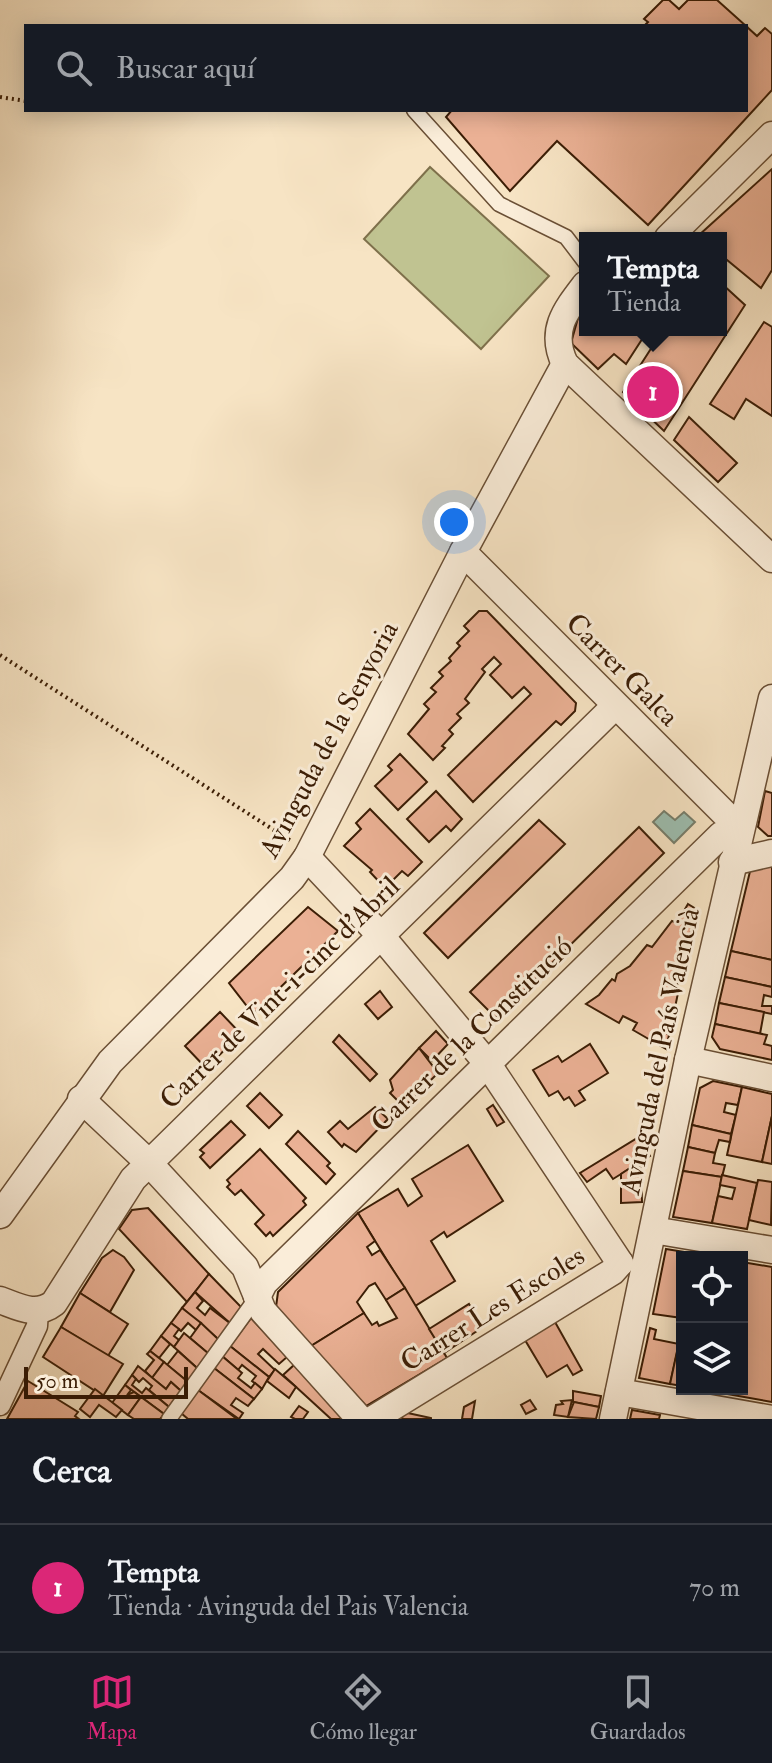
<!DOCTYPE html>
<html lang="es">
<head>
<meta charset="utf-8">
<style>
	:root { --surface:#171b24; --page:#20242c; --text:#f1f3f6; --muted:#9ea1a6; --line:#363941; --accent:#db2777 }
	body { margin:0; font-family:"IM FELL Double Pica",serif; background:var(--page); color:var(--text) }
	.controls { position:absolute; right:24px; bottom:24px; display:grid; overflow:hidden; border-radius:0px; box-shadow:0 4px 20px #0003 }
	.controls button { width:72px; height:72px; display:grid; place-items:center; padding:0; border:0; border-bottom:2px solid var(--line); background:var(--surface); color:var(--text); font:40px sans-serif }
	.scale { position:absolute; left:24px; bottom:20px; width:164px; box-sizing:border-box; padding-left:8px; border:4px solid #3b1d05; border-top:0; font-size:22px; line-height:28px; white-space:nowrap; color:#3b1d05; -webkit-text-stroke:6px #faedd9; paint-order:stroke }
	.you { position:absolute; left:454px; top:522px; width:28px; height:28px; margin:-20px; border:6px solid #fff; border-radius:50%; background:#1a73e8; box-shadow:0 0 0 12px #1a73e833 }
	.badge { display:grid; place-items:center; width:52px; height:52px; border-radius:50%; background:var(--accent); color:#fff; font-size:26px; font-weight:700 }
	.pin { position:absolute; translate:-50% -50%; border:4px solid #fff; box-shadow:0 2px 8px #0006 }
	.popup { position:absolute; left:579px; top:232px; width:148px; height:104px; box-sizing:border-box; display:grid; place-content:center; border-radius:0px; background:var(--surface); filter:drop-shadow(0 2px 6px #0005); font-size:26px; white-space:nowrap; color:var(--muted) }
	.popup b { font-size:30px; color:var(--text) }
	.popup::after { content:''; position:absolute; left:50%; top:100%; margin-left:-16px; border:16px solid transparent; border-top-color:var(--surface) }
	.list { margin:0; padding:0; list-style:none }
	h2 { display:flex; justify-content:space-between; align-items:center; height:104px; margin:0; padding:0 32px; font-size:34px }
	h2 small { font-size:26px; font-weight:400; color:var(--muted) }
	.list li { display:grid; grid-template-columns:52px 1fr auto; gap:24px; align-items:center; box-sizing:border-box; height:128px; padding:0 32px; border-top:2px solid var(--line) }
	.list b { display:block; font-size:30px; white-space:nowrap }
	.list p { margin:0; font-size:26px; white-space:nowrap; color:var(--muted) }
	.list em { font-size:26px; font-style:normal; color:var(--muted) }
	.icon { flex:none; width:44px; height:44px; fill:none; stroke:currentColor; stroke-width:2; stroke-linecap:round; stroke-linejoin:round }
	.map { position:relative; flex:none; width:772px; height:1419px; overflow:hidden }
	.search { position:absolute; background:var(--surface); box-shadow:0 4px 20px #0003; left:24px; right:24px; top:24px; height:88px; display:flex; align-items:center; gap:20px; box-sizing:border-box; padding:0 28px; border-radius:0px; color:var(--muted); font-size:30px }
	.sheet { height:232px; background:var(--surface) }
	nav { display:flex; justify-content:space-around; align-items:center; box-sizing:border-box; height:112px; border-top:2px solid var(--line); background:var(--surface); font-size:22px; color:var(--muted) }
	nav a { display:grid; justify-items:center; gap:4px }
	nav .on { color:var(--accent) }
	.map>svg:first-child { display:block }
	.green { fill:#c0c391; stroke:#7e704b; stroke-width:2 }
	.water { fill:#9dbfb1; stroke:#767e6c; stroke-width:2 }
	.building { fill:#ebb195; stroke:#3b1d05; stroke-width:2 }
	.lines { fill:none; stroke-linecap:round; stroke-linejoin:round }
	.service-casing { stroke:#6a4f35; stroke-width:17 }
	.pedestrian-casing { stroke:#6a4f35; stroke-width:23 }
	.minor-casing { stroke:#6a4f35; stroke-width:29 }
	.path { stroke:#3b1d05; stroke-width:4; stroke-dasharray:2 4; stroke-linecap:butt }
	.service { stroke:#faedd9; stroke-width:14 }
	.pedestrian { stroke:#faedd9; stroke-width:20 }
	.minor { stroke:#faedd9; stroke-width:26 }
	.labels { text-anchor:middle; stroke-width:6; stroke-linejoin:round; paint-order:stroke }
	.street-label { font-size:28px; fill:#3b1d05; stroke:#faedd9 }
</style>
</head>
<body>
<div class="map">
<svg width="772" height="1419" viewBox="0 0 772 1419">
	<rect width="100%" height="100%" fill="#f7e4c4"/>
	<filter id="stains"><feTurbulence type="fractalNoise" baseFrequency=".0025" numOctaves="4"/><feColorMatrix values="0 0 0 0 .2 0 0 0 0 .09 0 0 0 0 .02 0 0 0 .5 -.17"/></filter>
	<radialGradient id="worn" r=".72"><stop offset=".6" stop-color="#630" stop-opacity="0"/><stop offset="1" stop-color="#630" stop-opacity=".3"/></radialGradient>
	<polygon class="green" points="430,167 549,276 481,349 364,239"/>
	<polygon class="water" points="664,811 675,820 684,812 695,822 674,843 653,822"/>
	<g class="building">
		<polygon points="663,0 669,0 679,9 688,0 717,0 746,26 644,26 648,22 644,19"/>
		<polygon points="746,26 757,36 765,28 772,34 772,90 648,225 557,141 510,191 446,117 452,110 746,110"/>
		<polygon points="772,169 772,270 761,288 721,255 721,238 698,236"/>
		<polygon points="721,283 745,305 664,431 623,392 663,330 721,330"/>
		<polygon points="585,310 585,330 648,330 626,364 614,354 598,369 571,343 578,318"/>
		<polygon points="764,322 772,327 772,416 746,399 734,419 710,404"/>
		<polygon points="689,417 737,463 718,482 674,440"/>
		<polygon points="479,611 487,611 576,703 575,711 561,725 556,721 473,802 448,775 531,694 524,687 512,698 490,675 501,664 494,657 482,669 485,672 465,699 469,703 457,714 461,718 449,730 453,734 442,746 445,748 433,760 408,734 429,709 424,704 436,692 431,688 443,676 439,672 451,661 449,658 460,646 457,643 469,631 464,626"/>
		<polygon points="400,754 427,782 398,810 375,786 392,770 388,766"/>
		<polygon points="436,791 462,819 451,831 446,826 429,842 407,819"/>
		<polygon points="765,791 772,793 772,836 768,836 758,827"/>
		<polygon points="370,809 422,862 408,876 402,871 385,888 370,872 372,870 344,846 361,829 356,823"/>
		<polygon points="539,820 565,844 448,958 424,933"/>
		<polygon points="639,827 664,853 496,1018 470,992"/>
		<polygon points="772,858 772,960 731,951 752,863"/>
		<polygon points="688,904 696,909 687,949 680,963 684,965 675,991 678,993 671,1027 666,1033 669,1035 666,1049 633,1030 637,1023 623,1016 619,1023 586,1004 599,995 612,979 615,981 617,974 630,966 647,945 652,947 672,921 677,923"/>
		<polygon points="308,907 338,931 253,1014 229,983"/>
		<polygon points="731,951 772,960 772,987 725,977"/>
		<polygon points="725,977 772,987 772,997 764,995 762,1006 772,1006 772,1014 719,1003"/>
		<polygon points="380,991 392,1007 378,1019 365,1004"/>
		<polygon points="719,1003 764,1012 760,1034 715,1024"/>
		<polygon points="220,1012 241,1034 206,1068 185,1046"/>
		<polygon points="715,1024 767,1035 764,1044 772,1046 772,1060 720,1049 712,1037"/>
		<polygon points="436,1031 448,1044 432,1061 419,1048"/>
		<polygon points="339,1035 377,1074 370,1081 333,1042"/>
		<polygon points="590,1044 608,1073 579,1091 585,1100 575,1106 569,1097 564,1100 558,1091 549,1096 533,1070 558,1056 562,1062"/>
		<polygon points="419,1048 438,1073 404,1107 390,1093 393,1090 390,1080"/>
		<polygon points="713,1081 742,1087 738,1105 726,1103 724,1112 736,1115 731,1134 692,1125 700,1088"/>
		<polygon points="742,1087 772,1094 772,1116 762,1162 727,1155"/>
		<polygon points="260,1093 282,1115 269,1128 247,1106"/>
		<polygon points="493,1105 504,1122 497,1126 487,1109"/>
		<polygon points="375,1107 388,1119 356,1152 344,1144 342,1147 328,1132 340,1121 348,1129"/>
		<polygon points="772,1116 772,1164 762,1162"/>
		<polygon points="231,1121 245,1135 210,1168 200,1157 204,1153 200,1150"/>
		<polygon points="692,1125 731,1134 730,1142 719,1140 715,1153 688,1147"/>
		<polygon points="298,1131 330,1163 327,1166 335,1174 326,1184 286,1144"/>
		<polygon points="639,1137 650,1156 613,1179 606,1169 587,1182 580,1173"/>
		<polygon points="468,1145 503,1201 447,1237 444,1232 431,1241 455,1281 415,1306 358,1213 398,1189 408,1206 422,1196 412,1179"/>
		<polygon points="688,1147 715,1153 713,1163 725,1165 722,1177 683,1171"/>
		<polygon points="260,1149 306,1198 303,1201 306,1205 273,1236 270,1232 266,1236 255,1224 264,1215 241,1190 235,1195 227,1187 230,1184 227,1180"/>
		<polygon points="636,1164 641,1168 642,1202 621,1203 621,1174"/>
		<polygon points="683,1171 722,1177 712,1223 673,1217"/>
		<polygon points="722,1175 757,1183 747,1229 712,1223 718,1196 732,1199 735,1188 720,1185"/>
		<polygon points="758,1180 772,1182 771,1225 749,1220"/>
		<polygon points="148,1208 209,1274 187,1302 119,1229 132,1210"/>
		<polygon points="358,1213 375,1241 367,1247 372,1255 380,1250 405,1288 386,1300 375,1283 369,1286 357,1302 364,1313 311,1346 276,1307 278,1292"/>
		<polygon points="666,1249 691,1253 690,1257 682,1257 682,1318 653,1314"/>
		<polygon points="113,1250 124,1257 134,1270 110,1312 80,1293 102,1258"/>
		<polygon points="742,1262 772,1267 772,1402 699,1389 742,1389"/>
		<polygon points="209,1274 243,1309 231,1324 195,1292"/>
		<polygon points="405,1288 447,1358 366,1406 311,1346 364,1313 372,1325 377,1322 379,1326 397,1318 386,1300"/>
		<polygon points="195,1292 203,1301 197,1308 205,1315 210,1308 231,1324 219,1340 182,1308"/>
		<polygon points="80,1293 128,1324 108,1356 61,1327"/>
		<polygon points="469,1304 483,1327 444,1353 429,1329"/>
		<polygon points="182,1308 201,1323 196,1330 188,1323 181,1331 171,1323"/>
		<polygon points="251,1318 287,1357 279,1364 263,1349 258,1354 275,1370 269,1377 230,1346"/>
		<polygon points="555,1322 582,1370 573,1375 567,1365 547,1377 525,1340"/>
		<polygon points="171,1323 179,1329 174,1336 179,1340 174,1347 161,1336"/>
		<polygon points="201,1323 219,1340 209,1354 190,1338"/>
		<polygon points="61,1327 123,1364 103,1396 43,1357"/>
		<polygon points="650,1328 656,1330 654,1339 679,1344 670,1384 639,1378"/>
		<polygon points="682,1328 682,1386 670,1384"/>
		<polygon points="184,1333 209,1354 197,1368 174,1347"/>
		<polygon points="161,1336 170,1344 159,1358 150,1351"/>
		<polygon points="230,1346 269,1377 262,1389 252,1381 256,1376 242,1365 238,1370 222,1356"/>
		<polygon points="150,1351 164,1362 152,1378 145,1371 154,1360 147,1354"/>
		<polygon points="178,1351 197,1368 188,1382 167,1365"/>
		<polygon points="222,1356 242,1373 238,1378 251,1388 255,1383 262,1389 254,1399 214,1368"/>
		<polygon points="164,1362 188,1382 181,1391 171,1382 166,1389 152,1378"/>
		<polygon points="294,1365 344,1419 331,1419 283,1375"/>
		<polygon points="138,1366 166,1389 171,1382 181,1391 169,1407 149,1390 152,1386 143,1378 139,1382 132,1375"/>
		<polygon points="214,1368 254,1399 248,1406 236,1398 231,1405 243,1413 239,1419 198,1390"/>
		<polygon points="275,1369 296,1387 289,1398 267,1381"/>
		<polygon points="132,1375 136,1379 132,1385 142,1393 146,1388 169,1407 164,1414 125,1385"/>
		<polygon points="28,1381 78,1412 75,1416 79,1419 7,1419"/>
		<polygon points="125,1385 131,1390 127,1395 134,1392 141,1397 128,1415 112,1403"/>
		<polygon points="95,1389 122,1410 116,1417 99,1405 90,1417 80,1409"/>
		<polygon points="198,1390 237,1419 188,1419 181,1413"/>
		<polygon points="573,1391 601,1396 599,1407 573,1402"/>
		<polygon points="141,1397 164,1414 160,1419 134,1419 128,1415"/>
		<polygon points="530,1400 536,1409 526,1414 521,1405"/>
		<polygon points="572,1400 568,1417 554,1415 556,1405 563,1404 561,1401"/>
		<polygon points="475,1401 472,1419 462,1419 464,1407"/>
		<polygon points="574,1402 599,1407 596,1419 568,1417"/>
		<polygon points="299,1406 308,1412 303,1419 295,1419 291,1417"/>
		<polygon points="632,1410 660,1415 659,1419 630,1419"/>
		<polygon points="403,1412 431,1418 431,1419 402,1419"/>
	</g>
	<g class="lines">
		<g class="service-casing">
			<g id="service">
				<polyline points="414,110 499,204 566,237 585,262"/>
				<polyline points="169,1419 257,1297"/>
			</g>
		</g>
		<g class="pedestrian-casing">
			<polyline id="pedestrian" points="0,1405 37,1326 38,1311"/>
		</g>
		<g class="minor-casing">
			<g id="minor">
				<polyline points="668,238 772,135"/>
				<path d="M 585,285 C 565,311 549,331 565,364 L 772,559"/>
				<polyline points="307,857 382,937 487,1063 620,1263"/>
				<polyline points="732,862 772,853"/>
				<polyline points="688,1060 772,1078"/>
				<polyline points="81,1099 149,1163 245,1267 263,1311 360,1419"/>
				<polyline points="0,1215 110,1062 292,878 307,857 463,552 565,364"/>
				<polyline points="653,1230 772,1250"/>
				<polyline points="257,1297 264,1283 721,835 740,829 463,552"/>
				<path d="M 0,1300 C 19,1307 36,1317 54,1303 L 133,1179 L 614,707"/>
				<polyline points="619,1392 772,1419"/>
				<polyline points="373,1419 612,1272 620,1263"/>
				<polyline points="613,1419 688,1060 772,698"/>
			</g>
		</g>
		<g class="path">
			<polyline points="0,97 26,101"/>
			<polyline points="0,655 291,841"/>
		</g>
		<use href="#service" class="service"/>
		<use href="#pedestrian" class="pedestrian"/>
		<use href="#minor" class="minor"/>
	</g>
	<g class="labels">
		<g class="street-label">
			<text transform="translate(623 669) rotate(45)" y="10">Carrer Galca</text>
			<text transform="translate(328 739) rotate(-62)" y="10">Avinguda de la Senyoria</text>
			<text transform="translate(279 992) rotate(-44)" y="10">Carrer de Vint-i-cinc d'Abril</text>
			<text transform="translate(471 1034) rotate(-44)" y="10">Carrer de la Constitució</text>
			<text transform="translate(659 1051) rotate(-78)" y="10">Avinguda del País Valencià</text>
			<text transform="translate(492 1308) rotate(-32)" y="10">Carrer Les Escoles</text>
		</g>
	</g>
	<rect width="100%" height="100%" filter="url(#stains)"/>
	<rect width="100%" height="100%" fill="url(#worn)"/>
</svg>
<div class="controls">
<button><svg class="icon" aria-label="locate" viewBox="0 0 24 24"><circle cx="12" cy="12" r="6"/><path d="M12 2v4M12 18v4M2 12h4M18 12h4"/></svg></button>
<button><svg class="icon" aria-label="layers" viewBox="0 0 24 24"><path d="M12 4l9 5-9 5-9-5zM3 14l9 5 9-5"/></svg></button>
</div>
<div class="scale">50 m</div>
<div class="you"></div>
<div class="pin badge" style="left:653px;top:392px">1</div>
<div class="popup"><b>Tempta</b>Tienda</div>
<div class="search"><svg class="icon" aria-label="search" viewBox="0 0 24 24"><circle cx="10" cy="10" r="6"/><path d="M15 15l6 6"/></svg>Buscar aquí</div>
</div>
<section class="sheet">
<h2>Cerca<small></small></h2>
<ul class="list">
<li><span class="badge">1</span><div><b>Tempta</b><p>Tienda · Avinguda del Pais Valencia</p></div><em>70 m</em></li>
</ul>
</section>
<nav>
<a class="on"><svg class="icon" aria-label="map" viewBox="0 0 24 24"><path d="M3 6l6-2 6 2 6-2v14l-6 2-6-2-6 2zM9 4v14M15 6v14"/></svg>Mapa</a>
<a><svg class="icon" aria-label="directions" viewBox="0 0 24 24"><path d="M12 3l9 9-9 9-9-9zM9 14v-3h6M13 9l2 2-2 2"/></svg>Cómo llegar</a>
<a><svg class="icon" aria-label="saved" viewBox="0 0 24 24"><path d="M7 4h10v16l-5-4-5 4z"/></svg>Guardados</a>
</nav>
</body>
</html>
